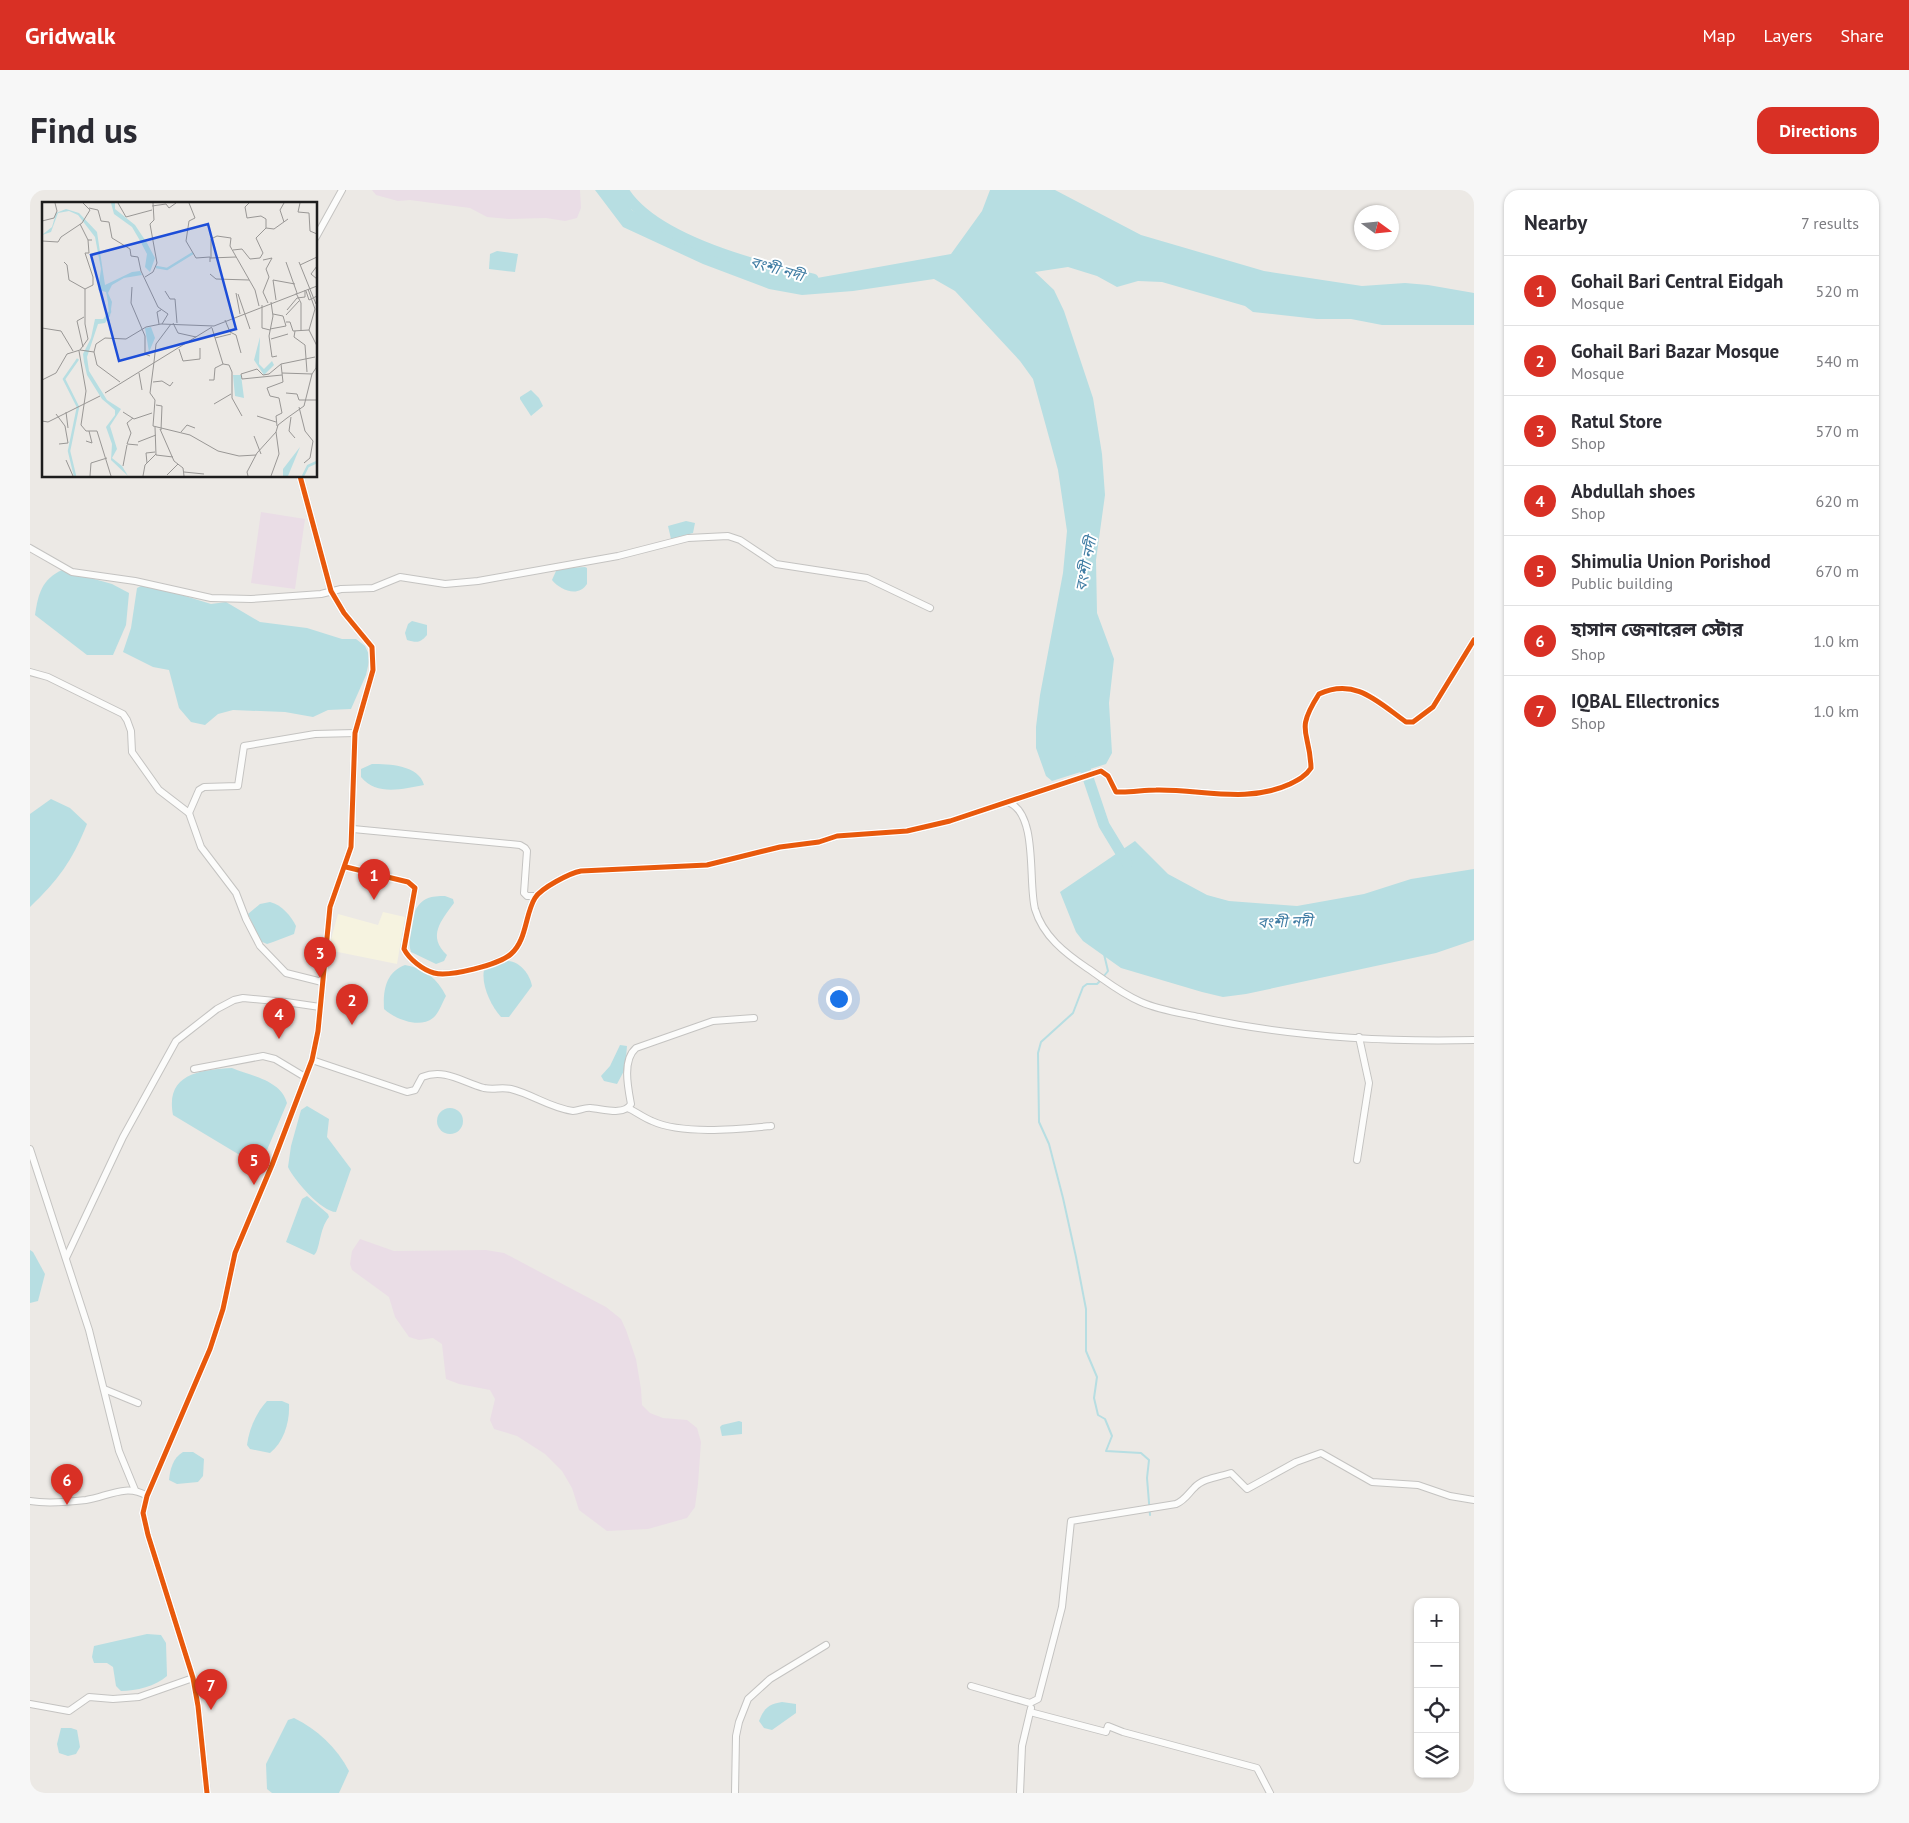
<!DOCTYPE html>
<html lang="en">
<head>
<meta charset="utf-8">
<style>
	:root { --surface:#fff; --page:#f7f7f7; --text:#2b2b33; --muted:#7c7c81; --line:#e1e1e2; --accent:#d93025 }
	body { margin:0; font-family:"PT Sans","Noto Sans Bengali",sans-serif; background:var(--page); color:var(--text) }
	.controls { position:absolute; right:15px; bottom:15px; display:grid; overflow:hidden; border-radius:10px; box-shadow:0 1px 4px #0004 }
	.controls button { width:45px; height:45px; display:grid; place-items:center; padding:0; border:0; border-bottom:1px solid var(--line); background:var(--surface); color:var(--text); font:25px sans-serif }
	.compass { position:absolute; left:1324px; top:15px; width:45px; height:45px; border-radius:50%; background:var(--surface); box-shadow:0 1px 4px #0004; rotate:105deg }
	.you { position:absolute; left:808px; top:808px; width:18px; height:18px; margin:-12px; border:4px solid #fff; border-radius:50%; background:#1a73e8; box-shadow:0 0 0 8px #1a73e833 }
	.badge { display:grid; place-items:center; width:32px; height:32px; border-radius:50%; background:var(--accent); color:#fff; font-size:16px; font-weight:700 }
	.pin { position:absolute; translate:-50% -41px; filter:drop-shadow(0 1px 2px #0008) }
	.pin::after { content:''; position:absolute; top:26px; width:18px; height:15px; background:inherit; clip-path:polygon(0 0,100% 0,50% 100%) }
	.list { margin:0; padding:0; list-style:none }
	h2 { display:flex; justify-content:space-between; align-items:center; height:65px; margin:0; padding:0 20px; font-size:21px }
	h2 small { font-size:16px; font-weight:400; color:var(--muted) }
	.list li { display:grid; grid-template-columns:32px 1fr auto; gap:15px; align-items:center; box-sizing:border-box; height:70px; padding:0 20px; border-top:1px solid var(--line) }
	.list b { display:block; font-size:19px; white-space:nowrap }
	.list p { margin:0; font-size:16px; white-space:nowrap; color:var(--muted) }
	.list em { font-size:16px; font-style:normal; color:var(--muted) }
	.icon { flex:none; width:28px; height:28px; fill:none; stroke:currentColor; stroke-width:2; stroke-linecap:round; stroke-linejoin:round }
	.map { position:relative; flex:none; width:1444px; height:1603px; overflow:hidden; border-radius:15px }
	header { display:flex; align-items:center; gap:30px; box-sizing:border-box; height:70px; padding:0 25px; background:var(--accent); color:#fff }
	header strong { font-size:24px }
	nav { display:flex; gap:28px; margin-inline-start:auto; font-size:18px }
	.intro { display:flex; align-items:center; justify-content:space-between; box-sizing:border-box; height:120px; padding:0 30px }
	h1 { margin:0; font-size:35px }
	.button { padding:12px 22px; border-radius:15px; background:var(--accent); color:#fff; font-size:18px; font-weight:700 }
	main { display:flex; gap:30px; padding:0 30px }
	aside { flex:1; background:var(--surface); border-radius:15px; box-shadow:0 1px 4px #0004 }
	.map>svg:first-child { display:block }
	.industrial { fill:#eadde6 }
	.education { fill:#f6f3e0 }
	.water { fill:#b7dee2 }
	.lines { fill:none; stroke-linecap:round; stroke-linejoin:round }
	.stream { stroke:#b7dee2; stroke-width:2 }
	.river { stroke:#b7dee2; stroke-width:11 }
	.minor-casing { stroke:#c4c3c1; stroke-width:8 }
	.minor { stroke:#fcfcfb; stroke-width:6 }
	.cycleway-casing { stroke:#fff; stroke-width:8 }
	.cycleway { stroke:#e8590c; stroke-width:5 }
	.labels { text-anchor:middle; stroke-width:4; stroke-linejoin:round; paint-order:stroke }
	.water-label { font-size:15px; font-style:italic; fill:#3f7ca3; stroke:#fff }
	.inset-river { fill:none; stroke:#b7dee2; stroke-width:2.5 }
	.inset-road { fill:none; stroke:#999795; stroke-width:1 }
	.view { fill:#1d4ed8; fill-opacity:0.15; stroke:#1d4ed8; stroke-width:2.5 }
	.inset-edge { fill:none; stroke:#1d1d1d; stroke-width:2.5 }
</style>
</head>
<body>
<header>
<strong>Gridwalk</strong>
<nav><a>Map</a><a>Layers</a><a>Share</a></nav>
</header>
<div class="intro"><h1>Find us</h1><a class="button">Directions</a></div>
<main>
<div class="map">
<svg width="1444" height="1603" viewBox="0 0 1444 1603">
	<rect width="100%" height="100%" fill="#ece9e5"/>
	<g class="industrial">
		<polygon points="342,0 550,0 551,18 547,28 535,31 516,28 479,29 457,27 440,18 380,10 368,11 346,5"/>
		<polygon points="231,322 275,329 265,399 221,393"/>
		<polygon points="330,1049 364,1061 456,1060 474,1063 576,1117 591,1129 596,1140 606,1169 611,1199 612,1215 620,1223 633,1228 657,1230 667,1238 671,1252 668,1294 665,1317 657,1328 618,1339 577,1341 549,1320 542,1298 532,1281 515,1264 487,1246 464,1239 460,1230 465,1209 460,1200 429,1194 416,1189 412,1154 403,1148 389,1150 379,1147 365,1127 359,1107 322,1080 320,1074 322,1061"/>
	</g>
	<polygon class="education" points="353,722 375,727 367,774 298,760 308,724 348,735"/>
	<g class="water">
		<polygon points="565,0 591,0 602,20 650,49 750,84 787,88 921,64 952,21 960,0 1025,0 1111,45 1234,81 1332,96 1375,93 1398,95 1444,103 1444,135 1352,135 1321,129 1287,129 1223,122 1215,116 1132,92 1108,91 1087,97 1067,86 1038,77 1005,82 1024,100 1034,121 1063,208 1072,264 1075,305 1066,370 1067,423 1084,469 1079,513 1082,563 1076,574 1022,591 1016,586 1006,558 1006,537 1010,505 1033,383 1037,341 1028,280 1003,189 990,171 925,101 904,89 823,101 772,105 739,99 673,74 593,37"/>
		<polygon points="467,61 488,64 485,82 459,79 460,64"/>
		<polygon points="501,200 509,208 513,216 501,226 490,209 490,207"/>
		<polygon points="656,331 665,333 663,343 641,349 638,336"/>
		<path d="M 555,377 L 557,378 L 557,394 C 548,408 530,400 522,390 L 526,381 L 535,378 Z"/>
		<path d="M 32,380 L 82,394 L 99,403 L 96,435 L 83,465 L 57,465 L 5,425 C 8,404 12,389 32,380 Z"/>
		<polygon points="113,395 129,398 181,414 196,412 230,432 277,438 312,449 326,449 335,456 340,467 336,485 321,519 298,520 283,527 255,522 203,520 188,524 175,535 161,532 149,518 139,480 123,477 93,462 101,438 107,398"/>
		<path d="M 382,431 L 397,435 L 397,445 C 390,453 387,453 377,450 L 375,443 L 378,434 Z"/>
		<path d="M 342,574 C 359,574 389,575 394,595 C 373,599 346,606 331,587 L 331,579 Z"/>
		<path d="M 21,609 L 40,618 L 57,634 C 42,671 29,689 0,717 L 0,624 Z"/>
		<polygon points="1105,651 1138,684 1177,705 1199,711 1267,716 1334,704 1381,689 1444,679 1444,750 1406,763 1216,804 1193,807 1172,802 1091,778 1053,751 1046,742 1030,702"/>
		<path d="M 415,706 L 423,709 L 424,713 C 411,731 397,746 417,765 L 414,771 L 406,774 L 381,762 C 377,747 380,717 396,709 C 402,706 409,706 415,706 Z"/>
		<path d="M 240,712 C 252,715 261,726 266,736 L 264,744 L 243,752 L 237,754 L 230,751 L 218,724 L 230,714 Z"/>
		<path d="M 476,771 C 489,770 500,784 502,796 L 479,827 L 471,827 C 461,816 451,795 454,780 Z"/>
		<path d="M 375,775 C 394,778 408,789 416,806 C 412,813 409,823 403,828 C 389,839 365,829 354,819 C 353,800 356,782 375,775 Z"/>
		<polygon points="590,855 597,856 595,879 587,894 574,891 571,886 580,876"/>
		<path d="M 202,878 C 221,886 251,890 257,913 L 237,960 L 230,969 L 218,970 L 143,925 C 135,883 171,880 202,878 Z"/>
		<path d="M 277,916 L 299,929 L 297,947 L 321,979 L 306,1022 C 292,1022 264,990 258,977 L 261,956 L 271,920 Z"/>
		<circle cx="420" cy="931" r="13"/>
		<path d="M 277,1006 L 298,1024 L 299,1027 C 289,1039 290,1061 284,1065 L 256,1052 L 272,1009 Z"/>
		<polygon points="0,1060 3,1062 15,1084 8,1111 0,1113"/>
		<path d="M 237,1211 L 252,1211 L 259,1214 C 260,1231 254,1252 240,1263 L 220,1259 L 217,1255 C 219,1239 226,1223 237,1211 Z"/>
		<polygon points="709,1231 712,1232 712,1244 692,1246 690,1237 692,1235"/>
		<path d="M 153,1262 L 163,1262 L 174,1269 L 173,1286 L 168,1292 L 147,1294 L 139,1290 C 140,1279 143,1268 153,1262 Z"/>
		<path d="M 117,1444 L 131,1445 L 136,1453 L 137,1486 C 126,1496 106,1501 91,1501 L 86,1496 L 83,1477 L 77,1473 L 64,1473 L 62,1467 L 64,1456 Z"/>
		<path d="M 752,1512 L 766,1514 L 766,1523 L 742,1540 L 734,1538 L 729,1531 C 734,1518 739,1514 752,1512 Z"/>
		<path d="M 264,1528 C 287,1539 307,1558 319,1581 L 309,1603 L 242,1603 L 237,1599 L 236,1574 L 258,1530 Z"/>
		<polygon points="31,1538 41,1538 47,1540 50,1557 46,1564 38,1566 29,1563 27,1554"/>
	</g>
	<g class="lines">
		<g class="stream">
			<polyline points="1074,764 1078,781 1074,786"/>
			<polyline points="1071,790 1067,794 1057,794 1053,797 1043,823 1011,852 1008,863 1009,932 1019,954 1033,1008 1046,1067 1056,1119 1056,1161 1067,1187 1064,1208 1068,1225 1075,1229 1082,1246 1076,1261 1111,1263 1119,1270 1117,1288 1120,1325"/>
		</g>
		<g class="river">
			<path d="M 593,0 C 623,50 729,77 783,89"/>
			<polyline points="1051,567 1074,635 1097,673"/>
		</g>
		<g class="minor-casing">
			<g id="minor">
				<polyline points="286,47 312,0"/>
				<polyline points="0,358 42,382 105,391 181,408 221,409 291,404 311,399 343,398 370,387 415,394 448,391 588,366 658,348 698,346 710,350 746,374 837,388 900,418"/>
				<polyline points="0,482 18,487 93,524 97,530 101,541 102,562 129,600 159,623 171,657 206,703 216,729 230,756 256,783 292,792"/>
				<path d="M 980,613 C 1008,626 998,693 1005,719 C 1013,746 1035,763 1057,778 C 1075,790 1090,803 1111,812 C 1129,820 1150,823 1169,827 C 1258,847 1353,852 1444,850"/>
				<polyline points="159,623 169,600 174,597 208,596 214,556 285,544 325,543"/>
				<polyline points="323,639 490,655 495,658 497,661 494,703 497,706 506,706"/>
				<path d="M 316,677 L 378,692 L 385,698 L 374,759 C 379,769 393,780 404,783 C 420,787 468,775 481,764 C 497,750 495,724 505,708 C 511,698 540,683 551,681 L 677,675 L 750,657 L 789,652 L 807,646 L 877,641 L 920,631 L 1071,581 L 1078,586 L 1086,602 L 1092,602 C 1103,602 1115,600 1126,600 C 1171,599 1217,614 1260,594 C 1268,590 1276,586 1281,578 C 1280,540 1264,543 1289,504 C 1325,487 1348,512 1376,532 L 1383,532 L 1403,517 L 1444,450"/>
				<path d="M 282,870 L 377,902 L 385,900 L 392,887 C 415,878 432,892 454,898 C 464,900 471,897 481,899 C 502,904 520,918 543,921 C 549,921 555,917 561,918 C 573,919 594,926 601,914 C 598,898 592,870 606,858 L 683,831 L 724,828"/>
				<polyline points="164,879 233,866 245,869 275,887"/>
				<path d="M 598,918 C 606,922 614,928 622,931 C 652,945 709,939 741,936"/>
				<polyline points="0,959 59,1140 89,1261 105,1300"/>
				<polyline points="1327,970 1339,893 1329,847"/>
				<polyline points="36,1068 93,947 146,851 187,819 204,810 213,808 256,812 290,817"/>
				<polyline points="74,1199 108,1213"/>
				<path d="M 0,1311 C 17,1314 39,1312 56,1310 C 77,1307 96,1293 117,1306"/>
				<path d="M 941,1496 L 1000,1513 L 1008,1509 L 1032,1417 L 1041,1331 L 1146,1314 C 1155,1310 1157,1305 1164,1298 C 1173,1288 1189,1287 1201,1283 L 1217,1299 L 1266,1272 L 1291,1263 L 1342,1292 L 1388,1295 L 1420,1306 L 1444,1310"/>
				<polyline points="0,1514 39,1521 59,1507 83,1509 109,1507 163,1488"/>
				<polyline points="1000,1522 1076,1542 1078,1536 1093,1542 1227,1578 1240,1603"/>
				<polyline points="177,1603 168,1516 163,1488 118,1345 113,1323 117,1306 180,1159 193,1119 205,1063 242,975 282,870 288,841 300,717 321,657 325,543 343,480 342,457 314,423 301,401 270,286"/>
				<polyline points="705,1603 706,1546 709,1532 718,1509 740,1489 796,1455"/>
				<polyline points="990,1603 992,1556 1001,1518"/>
			</g>
		</g>
		<use href="#minor" class="minor"/>
		<g class="cycleway-casing">
			<g id="cycleway">
				<path d="M 316,677 L 378,692 L 385,698 L 374,759 C 379,769 393,780 404,783 C 420,787 468,775 481,764 C 497,750 495,724 505,708 C 511,698 540,683 551,681 L 677,675 L 750,657 L 789,652 L 807,646 L 877,641 L 920,631 L 1071,581 L 1078,586 L 1086,602 L 1092,602 C 1103,602 1115,600 1126,600 C 1171,599 1217,614 1260,594 C 1268,590 1276,586 1281,578 C 1280,540 1264,543 1289,504 C 1325,487 1348,512 1376,532 L 1383,532 L 1403,517 L 1444,450"/>
				<polyline points="177,1603 168,1516 163,1488 118,1345 113,1323 117,1306 180,1159 193,1119 205,1063 242,975 282,870 288,841 300,717 321,657 325,543 343,480 342,457 314,423 301,401 270,286"/>
			</g>
		</g>
		<use href="#cycleway" class="cycleway"/>
	</g>
	<g class="labels">
		<g class="water-label">
			<text transform="translate(747 79) rotate(16)" y="5">বংশী নদী</text>
			<text transform="translate(1056 374) rotate(-78)" y="5">বংশী নদী</text>
			<text transform="translate(1255 732) rotate(-2)" y="5">বংশী নদী</text>
		</g>
	</g>
	<g transform="translate(12 12)">
		<rect width="275" height="275" fill="#ece9e5"/>
		<path d="M 69,1 L 73,1 L 73,7 L 93,23 L 105,41 L 113,56 L 108,70 L 103,65 L 105,52 L 97,37 L 90,25 L 72,12 ZM 24,7 L 37,11 L 55,30 L 63,83 L 90,70 L 98,69 L 100,73 L 82,76 L 70,83 L 66,91 L 70,100 L 68,114 L 63,121 L 56,122 L 45,155 L 47,169 L 65,198 L 79,207 L 68,224 L 75,247 L 70,256 L 80,264 L 86,274 L 69,258 L 70,242 L 64,225 L 73,213 L 73,208 L 60,197 L 45,173 L 42,160 L 41,152 L 49,136 L 53,117 L 62,117 L 68,110 L 64,90 L 56,88 L 59,67 L 53,35 L 36,13 L 27,9 L 16,11 L 9,30 L 0,33 L 10,25 L 14,11 ZM 109,125 L 113,136 L 107,150 L 103,126 ZM 218,135 L 217,162 L 222,167 L 230,159 L 232,163 L 222,173 L 212,158 ZM 191,173 L 199,173 L 202,196 L 193,194 ZM 258,245 L 246,274 L 241,274 L 241,267 Z" fill="#b7dee2"/>
		<path class="inset-river" d="M 114,65 L 125,67 L 151,51M 62,118 L 68,110 L 67,97M 33,274 L 27,249 L 36,205 L 22,177 L 36,157M 261,274 L 266,264 L 275,260"/>
		<path class="inset-road" d="M 76,1 L 84,15 L 110,8M 147,1 L 153,16 L 147,19 L 144,39 L 154,56 L 168,55 L 168,60M 242,1 L 238,8 L 242,20M 258,1 L 256,10 L 267,11 L 268,29 L 275,32M 110,4 L 124,2 L 127,6 L 134,1M 47,6 L 56,8 L 59,19 L 67,20 L 70,36 L 88,47 L 89,54 L 96,55 L 99,69 L 116,105 L 126,112 L 120,122M 0,19 L 12,16 L 15,9 L 13,1M 38,22 L 46,38M 224,26 L 232,27 L 246,17M 0,39 L 16,40 L 19,35 L 40,21 L 48,8 L 41,1M 191,48 L 200,47 L 208,57 L 218,56 L 221,51 L 214,36 L 224,26 L 224,17 L 219,14 L 205,16 L 203,5 L 207,1M 168,56 L 194,55M 169,56 L 169,37 L 175,34 L 189,36 L 188,44 L 213,88 L 217,104M 221,58 L 230,56 L 224,67 L 227,75 L 221,90 L 226,101M 22,60 L 25,63 L 27,78 L 43,87M 244,60 L 255,91M 257,60 L 274,102M 258,63 L 275,55M 275,64 L 269,72 L 275,77M 168,72 L 174,77 L 207,78M 103,75 L 111,70 L 115,61 L 108,22 L 112,18 L 111,1M 0,83 L 0,104M 90,85 L 89,101 L 103,134 L 103,152 L 108,154M 123,89 L 128,97 L 133,97 L 135,121M 264,89 L 267,98 L 275,94M 194,91 L 198,112M 254,91 L 259,101 L 259,129M 196,92 L 208,127M 234,98 L 231,78 L 253,82M 229,100 L 231,114 L 227,134 L 230,155 L 235,154M 220,103 L 220,126 L 228,128M 245,108 L 255,96 L 263,95 L 263,88M 244,113 L 257,99M 183,118 L 188,130 L 194,133 L 199,151M 244,120 L 248,120 L 251,129 L 267,128 L 273,107 L 266,87M 131,121 L 136,131 L 154,135M 117,122 L 115,110 L 119,108M 0,126 L 19,129 L 31,149M 170,126 L 181,162 L 187,163 L 190,170 L 190,196 L 200,214M 228,127 L 244,124 L 241,114 L 231,112M 267,128 L 275,144M 253,129 L 252,135 L 263,143 L 265,170M 173,136 L 189,132M 229,137 L 246,132M 41,145 L 35,119 L 42,115M 137,147 L 141,159 L 158,157 L 158,146M 38,148 L 46,137 L 43,122 L 43,87 L 51,83 L 51,75 L 43,51 L 47,51 L 46,38 L 50,38M 37,149 L 44,189 L 39,223 L 44,229 L 55,229 L 69,274M 52,150 L 55,163 L 78,180M 112,160 L 108,191 L 113,198 L 111,224 L 148,233 L 176,249 L 197,254 L 214,253M 112,160 L 114,142 L 129,122M 97,171 L 100,188M 240,171 L 270,172 L 274,166 L 275,145M 240,173 L 200,177 L 199,172 L 215,167 L 221,173 L 227,172 L 239,162 L 273,155M 0,178 L 14,171 L 25,152 L 38,148 L 52,150 L 54,142 L 63,136 L 84,137 L 104,125 L 119,122 L 172,124 L 275,84M 167,178 L 172,178 L 173,166 L 181,162M 111,180 L 120,179 L 128,184 L 131,180M 63,191 L 170,125M 244,191 L 255,192 L 257,198 L 275,198M 172,202 L 189,192M 114,203 L 120,204 L 119,228M 257,205 L 263,229 L 271,239 L 268,256 L 262,261M 24,210 L 26,226M 81,210 L 92,217 L 110,211M 14,212 L 23,224 L 26,241 L 17,242M 215,214 L 234,220M 249,215 L 247,229 L 253,236M 91,216 L 85,221 L 89,231 L 85,242 L 96,243M 245,216 L 262,204 L 270,172M 0,219 L 6,220 L 58,194M 235,224 L 234,214 L 240,211 L 237,196 L 228,194 L 225,186 L 241,180 L 239,162M 113,225 L 114,253 L 131,255M 118,227 L 132,259 L 141,266 L 142,274M 139,230 L 145,223 L 153,226M 212,234 L 219,252M 44,239 L 50,241 L 47,229M 96,240 L 114,233M 24,258 L 31,274M 105,261 L 104,251 L 113,250M 81,264 L 85,243M 142,270 L 162,272M 125,273 L 136,262M 48,274 L 49,261 L 65,256M 101,274 L 103,263 L 114,252M 206,274 L 205,270 L 215,251 L 234,230 L 236,223 L 245,216M 229,274 L 237,252 L 234,230"/>
		<path class="view" d="M 166,22 L 194,127 L 77,159 L 49,53 Z"/>
		<rect width="275" height="275" class="inset-edge"/>
	</g>
</svg>
<div class="controls">
<button>+</button>
<button>−</button>
<button><svg class="icon" aria-label="locate" viewBox="0 0 24 24"><circle cx="12" cy="12" r="6"/><path d="M12 2v4M12 18v4M2 12h4M18 12h4"/></svg></button>
<button><svg class="icon" aria-label="layers" viewBox="0 0 24 24"><path d="M12 4l9 5-9 5-9-5zM3 14l9 5 9-5"/></svg></button>
</div>
<svg class="compass" viewBox="-18 -18 36 36"><path d="M0-13l5 13h-10z" fill="#e53935"/><path d="M0 13l5-13h-10z" fill="#7c7c81"/></svg>
<div class="you"></div>
<div class="pin badge" style="left:344px;top:710px">1</div>
<div class="pin badge" style="left:322px;top:835px">2</div>
<div class="pin badge" style="left:290px;top:788px">3</div>
<div class="pin badge" style="left:249px;top:849px">4</div>
<div class="pin badge" style="left:224px;top:995px">5</div>
<div class="pin badge" style="left:37px;top:1315px">6</div>
<div class="pin badge" style="left:181px;top:1520px">7</div>
</div>
<aside>
<h2>Nearby<small>7 results</small></h2>
<ul class="list">
<li><span class="badge">1</span><div><b>Gohail Bari Central Eidgah</b><p>Mosque</p></div><em>520 m</em></li>
<li><span class="badge">2</span><div><b>Gohail Bari Bazar Mosque</b><p>Mosque</p></div><em>540 m</em></li>
<li><span class="badge">3</span><div><b>Ratul Store</b><p>Shop</p></div><em>570 m</em></li>
<li><span class="badge">4</span><div><b>Abdullah shoes</b><p>Shop</p></div><em>620 m</em></li>
<li><span class="badge">5</span><div><b>Shimulia Union Porishod</b><p>Public building</p></div><em>670 m</em></li>
<li><span class="badge">6</span><div><b>হাসান জেনারেল স্টোর</b><p>Shop</p></div><em>1.0 km</em></li>
<li><span class="badge">7</span><div><b>IQBAL Ellectronics</b><p>Shop</p></div><em>1.0 km</em></li>
</ul>
</aside>
</main>
</body>
</html>
